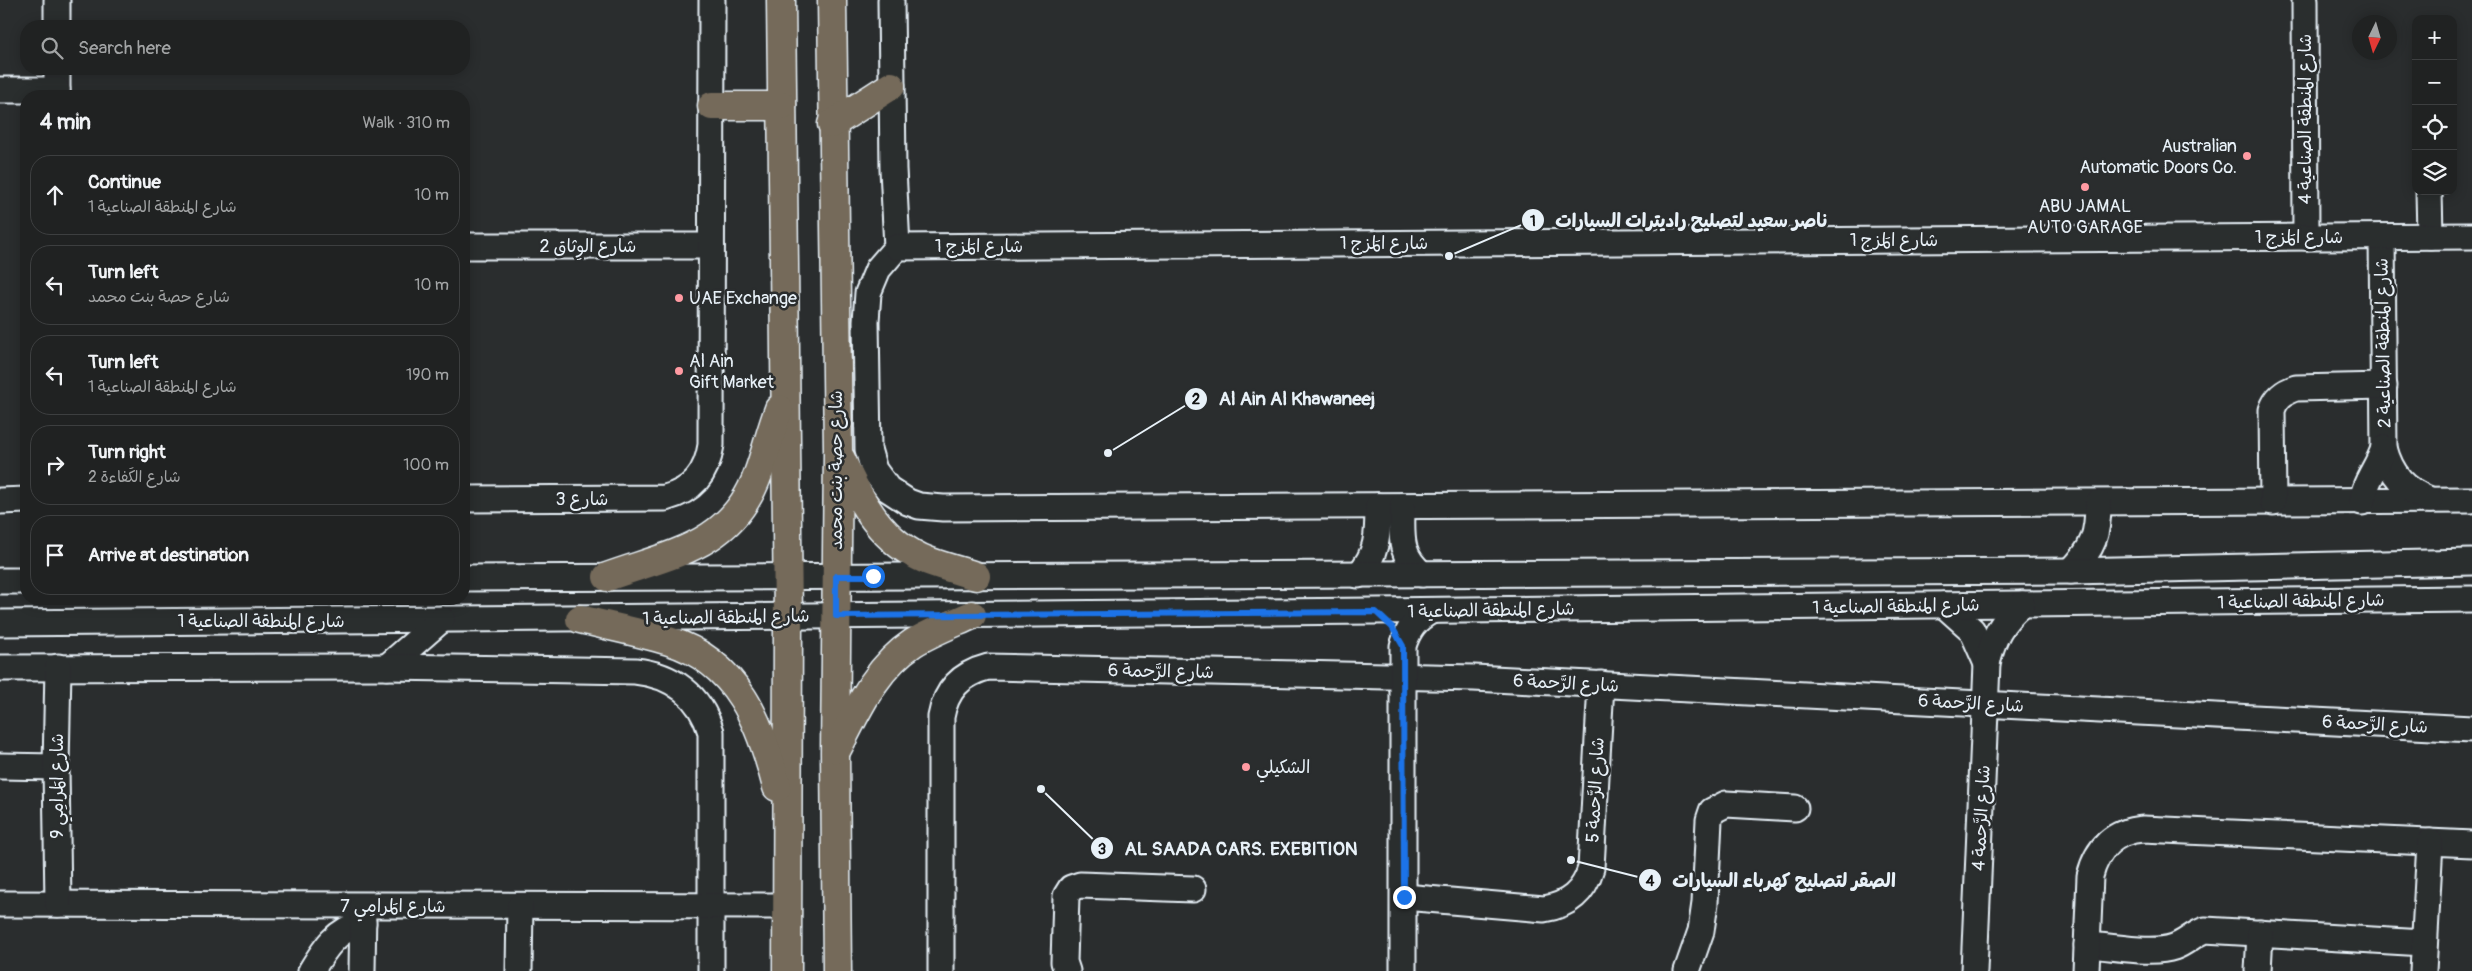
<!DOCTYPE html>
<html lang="en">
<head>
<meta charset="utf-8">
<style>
	:root { --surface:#202222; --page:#2d2f2f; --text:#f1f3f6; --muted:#a2a4a5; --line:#3d3f40 }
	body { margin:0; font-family:Pangolin,"Playpen Sans Arabic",sans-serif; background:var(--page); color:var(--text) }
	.controls { position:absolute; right:15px; top:15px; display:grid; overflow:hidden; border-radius:10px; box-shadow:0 2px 12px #0003 }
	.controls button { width:45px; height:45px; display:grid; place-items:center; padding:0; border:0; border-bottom:1px solid var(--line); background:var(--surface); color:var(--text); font:25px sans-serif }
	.compass { position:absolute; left:2352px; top:15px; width:45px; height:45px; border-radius:50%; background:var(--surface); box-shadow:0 2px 12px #0003; rotate:185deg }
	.stop { position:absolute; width:15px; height:15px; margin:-11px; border:4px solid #1a73e8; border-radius:50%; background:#fff }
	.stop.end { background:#1a73e8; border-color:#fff; box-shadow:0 1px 5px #0008 }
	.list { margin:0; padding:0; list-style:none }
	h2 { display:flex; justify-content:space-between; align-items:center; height:65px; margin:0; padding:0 20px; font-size:21px }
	h2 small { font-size:16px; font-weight:400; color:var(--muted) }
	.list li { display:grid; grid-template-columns:32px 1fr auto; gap:15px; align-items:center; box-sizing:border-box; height:80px; margin:0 10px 10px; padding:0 10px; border:1px solid var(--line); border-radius:20px }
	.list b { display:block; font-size:19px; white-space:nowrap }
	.list p { margin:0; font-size:16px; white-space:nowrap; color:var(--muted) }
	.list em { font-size:16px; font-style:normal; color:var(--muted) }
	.icon { flex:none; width:28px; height:28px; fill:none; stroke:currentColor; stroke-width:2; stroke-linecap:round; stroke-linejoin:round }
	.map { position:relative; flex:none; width:2472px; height:971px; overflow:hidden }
	.search { position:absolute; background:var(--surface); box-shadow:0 2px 12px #0003; left:20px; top:20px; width:450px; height:55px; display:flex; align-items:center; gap:12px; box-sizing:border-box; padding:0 18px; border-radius:20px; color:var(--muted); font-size:19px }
	.panel { position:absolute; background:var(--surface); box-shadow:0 2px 12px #0003; left:20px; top:90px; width:450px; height:515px; border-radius:20px }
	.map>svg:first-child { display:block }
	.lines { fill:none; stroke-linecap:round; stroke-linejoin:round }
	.minor-casing { stroke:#e8f1f8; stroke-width:29 }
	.major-casing { stroke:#e8f1f8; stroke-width:31 }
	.minor { stroke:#2a2d2e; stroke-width:25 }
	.major { stroke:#746a5a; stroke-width:28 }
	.route { stroke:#1a73e8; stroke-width:6 }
	.poi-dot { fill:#ff9aa2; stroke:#2a2d2e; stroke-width:2 }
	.labels { text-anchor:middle; stroke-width:5; stroke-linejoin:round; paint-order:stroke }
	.street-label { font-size:18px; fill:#e8f1f8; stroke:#2a2d2e }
	.poi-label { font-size:18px; fill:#e8f1f8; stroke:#2a2d2e; text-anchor:start }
	.leader { fill:none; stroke:#e8f1f8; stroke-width:2 }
	.callout-dot { fill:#e8f1f8; stroke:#2a2d2e; stroke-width:2 }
	.mark-label { font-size:15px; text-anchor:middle; font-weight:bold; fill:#111 }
	.callout-label { font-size:19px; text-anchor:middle; font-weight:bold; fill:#e8f1f8; stroke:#2a2d2e; stroke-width:5; stroke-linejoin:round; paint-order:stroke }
</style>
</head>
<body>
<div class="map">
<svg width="2472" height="971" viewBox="0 0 2472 971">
	<rect width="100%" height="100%" fill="#2a2d2e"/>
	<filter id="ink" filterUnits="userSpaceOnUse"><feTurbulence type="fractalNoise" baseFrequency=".02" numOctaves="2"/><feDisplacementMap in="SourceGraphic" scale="10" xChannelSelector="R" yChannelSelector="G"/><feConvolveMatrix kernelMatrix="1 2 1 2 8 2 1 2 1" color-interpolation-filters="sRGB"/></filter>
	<g filter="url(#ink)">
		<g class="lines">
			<g class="minor-casing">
				<g id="minor">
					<polyline points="57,0 57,26"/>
					<polyline points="891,0 893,169 897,247 878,269 868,293 866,321 868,449 874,470 888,489 908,502 919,506 943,508 2472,500"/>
					<polyline points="2305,0 2306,237"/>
					<polyline points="57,69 57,96"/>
					<polyline points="0,90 57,90"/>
					<polyline points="2429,191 2430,236"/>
					<path d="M 2382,237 L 2384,448 C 2391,475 2405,490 2430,500"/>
					<polyline points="464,246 711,246"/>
					<polyline points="897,247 2472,236"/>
					<path d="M 464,499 L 665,498 C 693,491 707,473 711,445 L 712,0"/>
					<polyline points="0,501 26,500"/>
					<path d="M 2273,502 L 2272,410 C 2276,398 2283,392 2296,388 L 2384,386"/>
					<path d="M 2362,502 C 2364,482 2378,467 2384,448"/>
					<path d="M 1402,506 C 1402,535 1398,554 1422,574"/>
					<path d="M 2071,571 C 2094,548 2098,534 2098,503"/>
					<path d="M 1358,575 C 1378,555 1378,533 1378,506"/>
					<polyline points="464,578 2071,571 2472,562"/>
					<polyline points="0,581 26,581"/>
					<polyline points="1944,605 1972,630 1987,664"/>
					<polyline points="0,623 1375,611 2472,599"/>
					<polyline points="387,667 442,619"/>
					<path d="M 0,668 L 387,667 L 635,671 C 673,675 700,695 711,732 L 711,971"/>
					<polyline points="0,766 56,767"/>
					<path d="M 1404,897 L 1544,909 C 1569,905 1584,892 1591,868 L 1601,684"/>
					<polyline points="0,904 786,906"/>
					<polyline points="58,904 56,767 58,667"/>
					<path d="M 2087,945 C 2112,946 2151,955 2174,947 C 2186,943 2193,934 2205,930 L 2424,943"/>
					<path d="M 311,971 C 325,948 336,930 363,923"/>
					<polyline points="362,971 363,907"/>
					<polyline points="519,971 520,906"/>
					<path d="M 941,971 L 941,717 C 946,689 961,674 988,667 L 1474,678 L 2472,729"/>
					<polyline points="1067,971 1064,962 1066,896 1071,888 1080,885 1193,889"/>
					<path d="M 1403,971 L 1403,646 C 1408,629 1416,619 1431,611"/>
					<polyline points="1687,971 1701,931 1705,903 1709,820 1712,811 1726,804 1795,808"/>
					<path d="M 1974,971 L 1987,664 C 1992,638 2002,621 2022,604"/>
					<path d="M 2086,971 L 2090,876 C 2097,848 2114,831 2143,829 L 2472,844"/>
					<polyline points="2258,971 2260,933"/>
					<polyline points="2423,971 2430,842"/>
				</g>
			</g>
			<g class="major-casing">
				<g id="major">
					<polyline points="781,0 788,617 787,971"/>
					<polyline points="832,0 838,450 835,753 837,971"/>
					<polyline points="712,106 782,106"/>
					<polyline points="832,124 891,86"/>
					<path d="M 841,459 C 860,502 882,543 928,561 C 944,567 960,571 976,576"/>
					<path d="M 607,577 C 670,554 732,547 758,474 C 766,452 771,430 779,409"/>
					<path d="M 580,619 C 609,626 640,632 669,641 C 738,662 761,724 777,787"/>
					<path d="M 837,749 C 857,711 875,668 913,643 C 931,632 952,624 972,615"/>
				</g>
			</g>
			<use href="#minor" class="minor"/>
			<use href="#major" class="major"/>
		</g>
	</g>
	<g class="lines" filter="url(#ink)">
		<polyline class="route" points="873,576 836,576 836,616 1376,612 1392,627 1403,646 1404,897"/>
	</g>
	<g class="poi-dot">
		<circle cx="2247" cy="156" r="5"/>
		<circle cx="2085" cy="187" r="5"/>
		<circle cx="679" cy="298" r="5"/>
		<circle cx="679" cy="371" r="5"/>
		<circle cx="1246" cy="767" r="5"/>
	</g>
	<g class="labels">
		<g class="street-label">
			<text transform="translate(2305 119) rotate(-90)" y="6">شارع المنطقة الصناعية 4</text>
			<text x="2299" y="243">شارع المَزج 1</text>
			<text x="1894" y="246">شارع المَزج 1</text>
			<text x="1384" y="249">شارع المَزج 1</text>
			<text x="588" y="252">شارع الوِثاق 2</text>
			<text x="979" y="252">شارع المَزج 1</text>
			<text transform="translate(2383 343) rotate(-91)" y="6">شارع المنطقة الصناعية 2</text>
			<text transform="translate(836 470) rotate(-90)" y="6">شارع حصة بنت محمد</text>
			<text x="582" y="505">شارع 3</text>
			<text transform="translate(2301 601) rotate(-1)" y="6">شارع المنطقة الصناعية 1</text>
			<text transform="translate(1896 606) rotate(-1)" y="6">شارع المنطقة الصناعية 1</text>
			<text transform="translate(1491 610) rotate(-1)" y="6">شارع المنطقة الصناعية 1</text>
			<text transform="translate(726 617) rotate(-1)" y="6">شارع المنطقة الصناعية 1</text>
			<text x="261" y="627">شارع المنطقة الصناعية 1</text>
			<text transform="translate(1161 671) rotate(1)" y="6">شارع الرَّحمة 6</text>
			<text transform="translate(1566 683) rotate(3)" y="6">شارع الرَّحمة 6</text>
			<text transform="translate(1971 703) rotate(3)" y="6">شارع الرَّحمة 6</text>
			<text transform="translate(2375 724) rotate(3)" y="6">شارع الرَّحمة 6</text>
			<text transform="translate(57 786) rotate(-90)" y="6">شارع المَرامِي 9</text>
			<text transform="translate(1595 790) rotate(-87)" y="6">شارع الرَّحمة 5</text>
			<text transform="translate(1981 818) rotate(-87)" y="6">شارع الرَّحمة 4</text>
			<text x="393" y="912">شارع المَرامِي 7</text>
		</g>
		<g class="poi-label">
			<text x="2237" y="152" text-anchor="end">Australian<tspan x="2237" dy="21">Automatic Doors Co.</tspan></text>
			<text x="2085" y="212" text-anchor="middle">ABU JAMAL<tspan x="2085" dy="21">AUTO GARAGE</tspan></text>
			<text x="689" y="304">UAE Exchange</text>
			<text x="689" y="367">Al Ain<tspan x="689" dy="21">Gift Market</tspan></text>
			<text x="1256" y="773">الشكيلي</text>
		</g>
	</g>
	<path class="leader" d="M1449 256L1533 220M1108 453L1196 399M1041 789L1102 848M1571 860L1650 880"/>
	<g class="callout-dot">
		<circle cx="1449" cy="256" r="5"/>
		<circle cx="1108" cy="453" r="5"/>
		<circle cx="1041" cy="789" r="5"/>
		<circle cx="1571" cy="860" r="5"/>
		<circle cx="1533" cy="220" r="12"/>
		<circle cx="1196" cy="399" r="12"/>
		<circle cx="1102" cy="848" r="12"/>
		<circle cx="1650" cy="880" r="12"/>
	</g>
	<g class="mark-label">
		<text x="1533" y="226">1</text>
		<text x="1196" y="404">2</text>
		<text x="1102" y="854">3</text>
		<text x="1650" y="886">4</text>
	</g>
	<g class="callout-label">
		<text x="1692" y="227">ناصر سعيد لتصليح راديترات السيارات</text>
		<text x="1297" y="405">Al Ain Al Khawaneej</text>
		<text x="1241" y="855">AL SAADA CARS. EXEBITION</text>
		<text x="1784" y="887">الصقر لتصليح كهرباء السيارات</text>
	</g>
</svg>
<div class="controls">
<button>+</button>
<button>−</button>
<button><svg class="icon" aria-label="locate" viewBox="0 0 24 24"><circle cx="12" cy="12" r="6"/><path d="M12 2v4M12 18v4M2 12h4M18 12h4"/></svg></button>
<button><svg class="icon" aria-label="layers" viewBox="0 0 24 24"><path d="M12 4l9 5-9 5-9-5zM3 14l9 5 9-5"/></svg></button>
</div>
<svg class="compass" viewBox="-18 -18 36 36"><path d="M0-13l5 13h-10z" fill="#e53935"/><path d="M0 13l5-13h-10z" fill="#a2a4a5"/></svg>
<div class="stop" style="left:873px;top:576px"></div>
<div class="stop end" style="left:1404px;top:897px"></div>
<div class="search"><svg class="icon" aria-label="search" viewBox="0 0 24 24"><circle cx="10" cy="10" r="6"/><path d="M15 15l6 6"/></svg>Search here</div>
<section class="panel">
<h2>4 min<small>Walk · 310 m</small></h2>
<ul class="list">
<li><svg class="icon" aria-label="ahead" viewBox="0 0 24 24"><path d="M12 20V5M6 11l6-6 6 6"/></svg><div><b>Continue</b><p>شارع المنطقة الصناعية 1</p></div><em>10 m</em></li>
<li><svg class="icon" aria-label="left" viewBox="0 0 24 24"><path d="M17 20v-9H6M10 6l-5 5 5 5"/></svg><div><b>Turn left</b><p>شارع حصة بنت محمد</p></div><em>10 m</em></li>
<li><svg class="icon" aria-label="left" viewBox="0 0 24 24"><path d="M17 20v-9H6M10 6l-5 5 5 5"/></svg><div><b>Turn left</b><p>شارع المنطقة الصناعية 1</p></div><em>190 m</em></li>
<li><svg class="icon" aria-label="right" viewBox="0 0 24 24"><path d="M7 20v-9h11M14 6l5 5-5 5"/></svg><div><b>Turn right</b><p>شارع الكَفاءة 2</p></div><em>100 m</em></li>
<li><svg class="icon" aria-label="arrive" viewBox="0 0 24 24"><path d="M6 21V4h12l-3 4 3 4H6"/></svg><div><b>Arrive at destination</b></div></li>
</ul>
</section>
</div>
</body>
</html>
